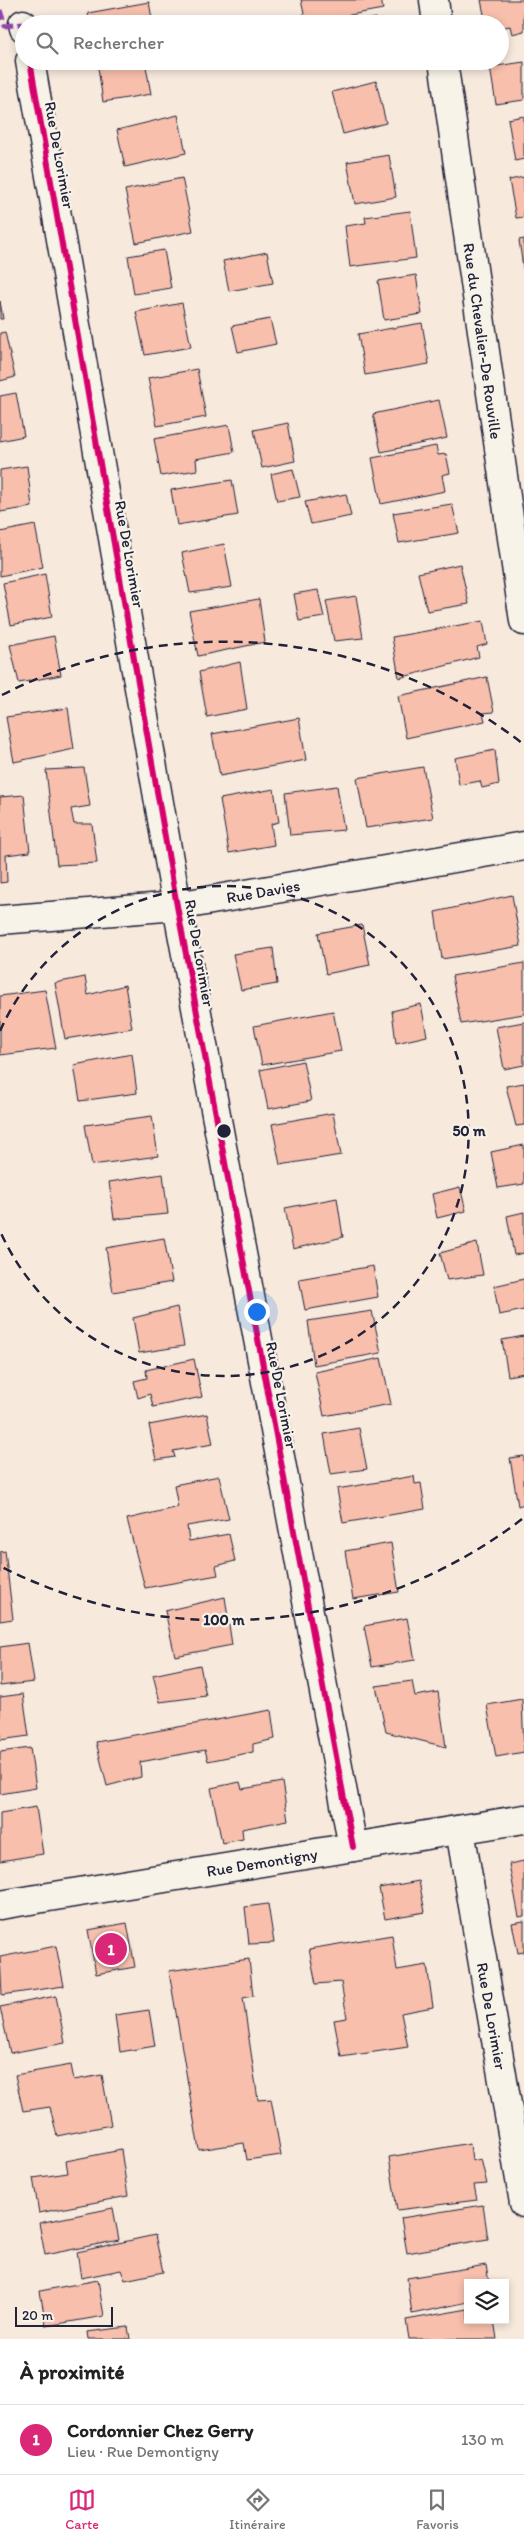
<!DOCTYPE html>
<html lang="fr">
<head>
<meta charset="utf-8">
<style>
	:root { --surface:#fff; --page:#f2f2f2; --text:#222; --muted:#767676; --line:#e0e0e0; --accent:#db2777 }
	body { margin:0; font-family:Itim,sans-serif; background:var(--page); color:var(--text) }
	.controls { position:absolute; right:15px; bottom:15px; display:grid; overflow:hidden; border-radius:0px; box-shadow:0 2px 8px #0003 }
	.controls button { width:45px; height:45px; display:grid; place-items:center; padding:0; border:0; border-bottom:1px solid var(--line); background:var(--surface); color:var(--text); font:25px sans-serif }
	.scale { position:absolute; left:15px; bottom:12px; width:98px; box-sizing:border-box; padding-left:5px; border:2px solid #22223b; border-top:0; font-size:14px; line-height:18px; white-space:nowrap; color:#22223b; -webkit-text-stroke:4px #f7f3e8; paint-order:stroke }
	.you { position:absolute; left:256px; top:1311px; width:18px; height:18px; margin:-12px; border:4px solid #fff; border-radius:50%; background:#1a73e8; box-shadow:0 0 0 8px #1a73e833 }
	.badge { display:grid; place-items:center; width:32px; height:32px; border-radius:50%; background:var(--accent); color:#fff; font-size:16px; font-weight:700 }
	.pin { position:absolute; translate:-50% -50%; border:2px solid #fff; box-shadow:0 1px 5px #0006 }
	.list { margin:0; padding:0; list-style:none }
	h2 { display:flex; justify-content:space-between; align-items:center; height:65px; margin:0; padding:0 20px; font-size:21px }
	h2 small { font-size:16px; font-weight:400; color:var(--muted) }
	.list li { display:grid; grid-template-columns:32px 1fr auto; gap:15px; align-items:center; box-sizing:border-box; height:70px; padding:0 20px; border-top:1px solid var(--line) }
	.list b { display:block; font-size:19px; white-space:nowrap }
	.list p { margin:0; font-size:16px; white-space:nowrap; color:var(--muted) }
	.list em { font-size:16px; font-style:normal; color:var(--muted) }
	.icon { flex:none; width:28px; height:28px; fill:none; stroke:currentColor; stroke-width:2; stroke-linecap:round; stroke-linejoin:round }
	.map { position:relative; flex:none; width:524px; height:2339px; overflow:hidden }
	.search { position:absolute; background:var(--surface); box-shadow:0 2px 8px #0003; left:15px; right:15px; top:15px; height:55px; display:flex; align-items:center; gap:12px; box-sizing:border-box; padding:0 18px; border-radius:28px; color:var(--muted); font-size:19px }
	.sheet { height:135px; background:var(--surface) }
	nav { display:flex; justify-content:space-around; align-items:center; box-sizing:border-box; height:70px; border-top:1px solid var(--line); background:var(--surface); font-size:14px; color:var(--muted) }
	nav a { display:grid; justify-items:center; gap:2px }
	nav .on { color:var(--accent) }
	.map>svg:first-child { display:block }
	.building { fill:#f7bfac; stroke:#22223b }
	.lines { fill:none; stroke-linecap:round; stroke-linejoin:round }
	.street-casing { stroke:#22223b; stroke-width:31 }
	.street { stroke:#f7f3e8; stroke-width:28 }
	.quiet { stroke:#8e44ad; stroke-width:5; stroke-dasharray:10 5; stroke-linecap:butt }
	.cycleway-casing { stroke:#f7f3e8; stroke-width:9 }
	.cycleway { stroke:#d6006c; stroke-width:6 }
	.ring { fill:none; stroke:#22223b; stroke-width:2.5; stroke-dasharray:9 6 }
	.labels { text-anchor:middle; stroke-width:4.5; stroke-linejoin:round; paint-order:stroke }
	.street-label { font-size:16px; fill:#22223b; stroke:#f7f3e8 }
	.centre { fill:#22223b; stroke:#f7f3e8; stroke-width:2.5 }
	.ring-label { font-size:15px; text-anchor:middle; font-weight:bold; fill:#22223b; stroke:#f7f3e8; stroke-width:4.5; stroke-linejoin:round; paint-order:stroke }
</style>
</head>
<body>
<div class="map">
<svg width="524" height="2339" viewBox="0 0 524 2339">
	<rect width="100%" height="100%" fill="#f7e9dc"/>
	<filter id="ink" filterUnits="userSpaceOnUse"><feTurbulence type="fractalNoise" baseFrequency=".02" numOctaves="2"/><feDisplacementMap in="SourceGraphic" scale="10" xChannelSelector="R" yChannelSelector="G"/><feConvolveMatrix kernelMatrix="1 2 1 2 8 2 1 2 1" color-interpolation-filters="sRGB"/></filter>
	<g filter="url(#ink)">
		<g class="building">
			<polygon points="301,0 381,0 383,9 306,23"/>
			<polygon points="481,0 524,0 524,31 512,34 510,26 500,28 500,24 486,24"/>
			<polygon points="149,2 153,24 90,24 88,13"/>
			<polygon points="376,18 377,24 349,24"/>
			<polygon points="137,61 145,61 151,94 103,102 98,67"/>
			<polygon points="524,62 524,100 496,104 490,67"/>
			<polygon points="376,81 386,123 343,134 332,92"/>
			<polygon points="178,115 186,153 125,167 117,130"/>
			<polygon points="524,116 524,159 515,161 508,119"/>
			<polygon points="389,155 396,197 355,204 347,162"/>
			<polygon points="524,177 524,217 516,218 509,180"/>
			<polygon points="182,178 193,231 136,243 125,190"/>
			<polygon points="410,211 416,258 350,267 345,226 366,223 365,217"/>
			<polygon points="524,239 524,274 519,240"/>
			<polygon points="164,250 171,288 134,294 128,256"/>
			<polygon points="267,252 273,283 229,291 223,261"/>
			<polygon points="416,275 422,314 384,320 378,281"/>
			<polygon points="0,301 3,319 0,319"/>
			<polygon points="182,303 191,347 145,355 136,312"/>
			<polygon points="270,319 276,344 238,352 232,326"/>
			<polygon points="422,323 429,364 365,375 358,334"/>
			<polygon points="5,332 15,377 0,381 0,333"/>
			<polygon points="197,369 206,417 157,426 148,378"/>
			<polygon points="16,393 24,436 0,441 0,396"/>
			<polygon points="439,400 447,438 381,452 373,414"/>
			<polygon points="288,423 295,461 262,468 254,430"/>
			<polygon points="229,425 234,452 196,459 197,470 161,476 154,439"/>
			<polygon points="436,446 438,455 446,454 450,473 442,475 445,491 381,504 372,458"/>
			<polygon points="27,466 32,507 0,512 0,470"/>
			<polygon points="293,469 300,497 277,501 271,474"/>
			<polygon points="232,480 238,515 177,525 171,490"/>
			<polygon points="346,494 351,516 311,524 305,502"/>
			<polygon points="452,504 459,533 399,543 393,513"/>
			<polygon points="35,525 43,567 0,576 0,532"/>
			<polygon points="224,544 232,587 190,593 182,553"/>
			<polygon points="460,564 469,604 427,611 418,573"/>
			<polygon points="45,574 52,617 11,625 3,583"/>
			<polygon points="318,590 324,617 299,621 294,594"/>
			<polygon points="356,596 363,638 334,641 326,601"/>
			<polygon points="259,599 265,642 198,656 189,611"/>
			<polygon points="483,621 487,644 477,647 479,657 399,678 392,637"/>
			<polygon points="54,636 61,675 19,683 10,645"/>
			<polygon points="240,662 247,709 207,717 199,672"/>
			<polygon points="487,677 494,712 483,713 485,721 406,738 398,696"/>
			<polygon points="68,708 74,749 14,762 6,717"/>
			<polygon points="299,718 306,760 220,776 212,734"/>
			<polygon points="495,750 499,784 482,788 480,781 459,785 455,758"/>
			<polygon points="423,767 433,818 366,828 357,778"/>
			<polygon points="84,768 90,806 71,809 74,824 92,824 97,863 57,865 46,770"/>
			<polygon points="337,786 344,830 290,835 285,793"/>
			<polygon points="274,789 279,822 271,824 274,845 229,853 220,799"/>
			<polygon points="24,795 30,852 6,855 7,882 0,883 0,797"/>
			<polygon points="512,895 521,946 442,959 435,912"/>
			<polygon points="362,925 370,965 326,974 318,933"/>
			<polygon points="273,948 277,984 241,990 233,954"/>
			<polygon points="524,963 524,1014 461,1024 452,976"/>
			<polygon points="85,977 88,995 125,985 132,1028 65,1039 55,983"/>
			<polygon points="45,990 56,1048 0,1055 0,996"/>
			<polygon points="421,1004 427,1036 396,1043 392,1011"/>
			<polygon points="333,1011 341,1051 262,1065 254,1026"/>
			<polygon points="524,1022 524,1065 504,1069 496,1027"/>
			<polygon points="132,1054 137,1093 80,1101 74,1065"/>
			<polygon points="303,1061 311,1101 268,1109 260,1070"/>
			<polygon points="524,1083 524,1125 516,1126 506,1086"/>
			<polygon points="333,1113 341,1155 280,1165 272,1124"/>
			<polygon points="152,1116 158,1156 92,1165 85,1125"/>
			<polygon points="524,1145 524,1184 498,1188 491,1152"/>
			<polygon points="163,1174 168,1214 114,1219 109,1182"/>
			<polygon points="460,1187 466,1211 437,1218 432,1194"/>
			<polygon points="337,1198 343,1237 293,1249 285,1208"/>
			<polygon points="524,1212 524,1253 514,1255 507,1216"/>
			<polygon points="164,1238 172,1282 113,1292 106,1248"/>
			<polygon points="477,1243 483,1275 447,1280 440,1253"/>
			<polygon points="373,1266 378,1297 305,1310 299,1279"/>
			<polygon points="524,1279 524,1310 499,1315 494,1286"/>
			<polygon points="177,1307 184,1346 139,1353 133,1318"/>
			<polygon points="372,1311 381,1353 314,1365 308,1321"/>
			<polygon points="524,1336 524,1373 508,1376 502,1340"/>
			<polygon points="381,1358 391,1404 324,1416 315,1372"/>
			<polygon points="194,1359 202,1397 153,1407 150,1394 138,1398 134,1381 147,1378 146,1370"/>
			<polygon points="207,1414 213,1444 173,1451 175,1457 156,1460 149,1425"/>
			<polygon points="359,1428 367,1469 331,1474 324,1434"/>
			<polygon points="524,1456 524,1504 518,1506 510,1458"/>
			<polygon points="219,1476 229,1519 187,1526 189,1541 229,1534 235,1561 216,1566 218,1575 145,1588 127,1519 178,1507 174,1485"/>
			<polygon points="414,1476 415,1484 421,1483 425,1509 343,1523 337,1489"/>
			<polygon points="391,1543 399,1592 353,1599 345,1551"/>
			<polygon points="5,1551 13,1619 0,1621 0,1552"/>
			<polygon points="225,1597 232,1645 175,1656 165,1611"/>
			<polygon points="407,1618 415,1660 372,1667 364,1626"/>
			<polygon points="28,1643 34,1682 0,1686 0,1647"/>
			<polygon points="200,1665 206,1696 160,1702 153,1675"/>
			<polygon points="412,1681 415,1696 438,1692 446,1747 386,1732 376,1686"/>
			<polygon points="23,1694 29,1736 0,1740 0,1697"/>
			<polygon points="522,1699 524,1752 496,1757 487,1705"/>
			<polygon points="271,1710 275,1739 253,1744 253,1752 208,1761 205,1750 140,1762 141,1777 107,1786 96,1742"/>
			<polygon points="30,1748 36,1788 0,1794 0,1752"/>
			<polygon points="240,1782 242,1789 282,1782 288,1820 242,1829 243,1839 222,1843 211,1788"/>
			<polygon points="36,1807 43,1854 0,1861 0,1813"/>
			<polygon points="524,1861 524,1916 519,1917 509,1864"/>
			<polygon points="419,1881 425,1912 385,1919 379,1888"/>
			<polygon points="268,1904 274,1943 249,1944 245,1907"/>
			<polygon points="524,1921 524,1952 518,1953 512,1923"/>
			<polygon points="127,1923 135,1967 96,1974 88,1930"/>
			<polygon points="392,1935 397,1970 427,1965 433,2007 401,2013 408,2047 341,2057 334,2020 347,2018 341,1982 316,1984 309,1949"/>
			<polygon points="56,1946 64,1986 2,1995 0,1957"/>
			<polygon points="249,1959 253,1996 243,1998 258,2100 271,2099 281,2155 247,2160 244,2143 199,2150 169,1971"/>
			<polygon points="56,1996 65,2043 10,2053 0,2007"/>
			<polygon points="149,2010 155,2046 120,2052 115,2015"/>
			<polygon points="71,2065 74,2080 102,2075 111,2125 57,2136 50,2107 23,2111 15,2075"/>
			<polygon points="470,2143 472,2161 481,2159 487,2184 474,2185 477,2200 397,2210 389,2157"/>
			<polygon points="121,2150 128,2196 39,2213 33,2178 68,2173 66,2161"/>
			<polygon points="483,2205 488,2239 407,2253 401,2218"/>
			<polygon points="113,2208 119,2240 45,2255 39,2223"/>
			<polygon points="155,2235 163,2272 125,2280 121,2270 81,2278 77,2252"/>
			<polygon points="486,2265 489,2283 468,2283 468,2302 412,2314 407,2278"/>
			<polygon points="98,2280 104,2316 46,2326 40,2291"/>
			<polygon points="468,2309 468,2320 494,2320 497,2339 409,2339 406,2320"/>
			<polygon points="128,2327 130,2339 88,2339 87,2332"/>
		</g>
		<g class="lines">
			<g class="street-casing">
				<g id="street">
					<polyline points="434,0 437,24"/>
					<polyline points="23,24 24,28"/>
					<polyline points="30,61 177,906 353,1847"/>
					<polyline points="443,61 524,621"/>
					<polyline points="0,920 177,906 524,846"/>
					<polyline points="460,1830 524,2203"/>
					<polyline points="0,1905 524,1819"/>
				</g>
			</g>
			<use href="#street" class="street"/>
			<polyline class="quiet" points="0,10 5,26 23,24"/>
			<g class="cycleway-casing">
				<polyline id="cycleway" points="30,61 177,906 353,1847"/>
			</g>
			<use href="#cycleway" class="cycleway"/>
		</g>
	</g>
	<g class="ring">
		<path d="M0 1031A245 245 0 1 1 0 1231"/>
		<path d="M522 1519A489 489 0 0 1 2 1567M2 695A489 489 0 0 1 522 743"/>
	</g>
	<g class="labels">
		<g class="street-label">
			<text transform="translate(60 155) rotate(80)" y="6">Rue De Lorimier</text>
			<text transform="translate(483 341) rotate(82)" y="6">Rue du Chevalier-De Rouville</text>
			<text transform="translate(130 554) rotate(80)" y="6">Rue De Lorimier</text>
			<text transform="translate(263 891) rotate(-10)" y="6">Rue Davies</text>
			<text transform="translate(200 953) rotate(80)" y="6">Rue De Lorimier</text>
			<text transform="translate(282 1395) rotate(79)" y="6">Rue De Lorimier</text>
			<text transform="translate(262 1862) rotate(-9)" y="6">Rue Demontigny</text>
			<text transform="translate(492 2016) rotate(80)" y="6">Rue De Lorimier</text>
		</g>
	</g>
	<circle cx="224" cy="1131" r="8" class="centre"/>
	<g class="ring-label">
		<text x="469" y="1136">50 m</text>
		<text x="224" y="1625">100 m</text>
	</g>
</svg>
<div class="controls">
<button><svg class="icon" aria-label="layers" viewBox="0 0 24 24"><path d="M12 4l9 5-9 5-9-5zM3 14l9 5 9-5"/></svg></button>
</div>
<div class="scale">20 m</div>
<div class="you"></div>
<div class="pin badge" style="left:111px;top:1949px">1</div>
<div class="search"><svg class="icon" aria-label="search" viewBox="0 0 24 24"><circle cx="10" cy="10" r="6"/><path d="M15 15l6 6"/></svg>Rechercher</div>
</div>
<section class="sheet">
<h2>À proximité<small></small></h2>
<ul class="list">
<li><span class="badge">1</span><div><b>Cordonnier Chez Gerry</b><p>Lieu · Rue Demontigny</p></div><em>130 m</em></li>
</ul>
</section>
<nav>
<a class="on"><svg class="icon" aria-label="map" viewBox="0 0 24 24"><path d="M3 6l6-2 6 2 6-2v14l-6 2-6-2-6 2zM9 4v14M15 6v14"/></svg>Carte</a>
<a><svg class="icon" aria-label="directions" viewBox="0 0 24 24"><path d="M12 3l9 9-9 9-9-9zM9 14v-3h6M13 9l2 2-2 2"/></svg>Itinéraire</a>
<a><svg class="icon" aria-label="saved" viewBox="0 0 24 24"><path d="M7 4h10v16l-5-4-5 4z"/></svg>Favoris</a>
</nav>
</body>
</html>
